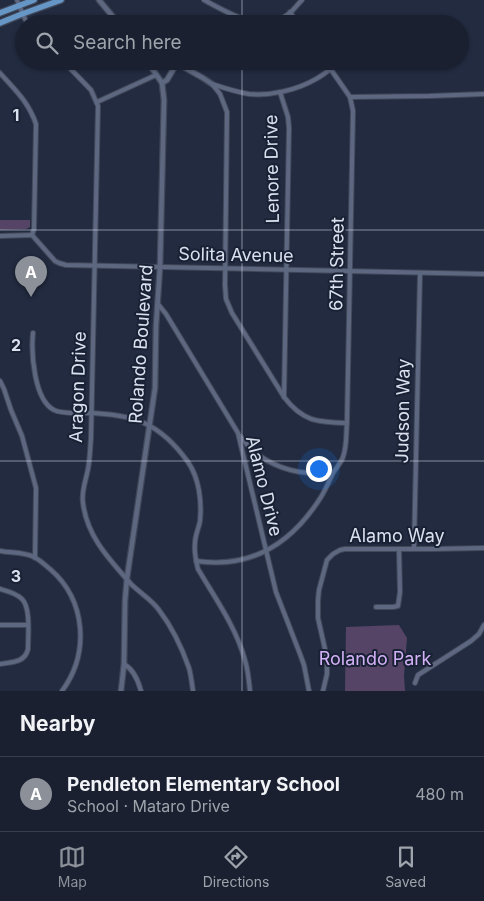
<!DOCTYPE html>
<html lang="en">
<head>
<meta charset="utf-8">
<style>
	:root { --surface:#1a2030; --page:#232838; --text:#f1f3f6; --muted:#9fa3ab; --line:#383e4c; --accent:#8c9099 }
	body { margin:0; font-family:Inter,sans-serif; background:var(--page); color:var(--text) }
	.you { position:absolute; left:318px; top:468px; width:18px; height:18px; margin:-12px; border:4px solid #fff; border-radius:50%; background:#1a73e8; box-shadow:0 0 0 8px #1a73e833 }
	.badge { display:grid; place-items:center; width:32px; height:32px; border-radius:50%; background:var(--accent); color:#fff; font-size:16px; font-weight:700 }
	.pin { position:absolute; translate:-50% -41px; filter:drop-shadow(0 1px 2px #0008) }
	.pin::after { content:''; position:absolute; top:26px; width:18px; height:15px; background:inherit; clip-path:polygon(0 0,100% 0,50% 100%) }
	.list { margin:0; padding:0; list-style:none }
	h2 { display:flex; justify-content:space-between; align-items:center; height:65px; margin:0; padding:0 20px; font-size:21px }
	h2 small { font-size:16px; font-weight:400; color:var(--muted) }
	.list li { display:grid; grid-template-columns:32px 1fr auto; gap:15px; align-items:center; box-sizing:border-box; height:75px; padding:0 20px; border-top:1px solid var(--line) }
	.list b { display:block; font-size:19px; white-space:nowrap }
	.list p { margin:0; font-size:16px; white-space:nowrap; color:var(--muted) }
	.list em { font-size:16px; font-style:normal; color:var(--muted) }
	.icon { flex:none; width:28px; height:28px; fill:none; stroke:currentColor; stroke-width:2; stroke-linecap:round; stroke-linejoin:round }
	.map { position:relative; flex:none; width:484px; height:691px; overflow:hidden }
	.search { position:absolute; background:var(--surface); box-shadow:0 1px 4px #0004; left:15px; right:15px; top:15px; height:55px; display:flex; align-items:center; gap:12px; box-sizing:border-box; padding:0 18px; border-radius:28px; color:var(--muted); font-size:19px }
	.sheet { height:140px; background:var(--surface) }
	nav { display:flex; justify-content:space-around; align-items:center; box-sizing:border-box; height:70px; border-top:1px solid var(--line); background:var(--surface); font-size:14px; color:var(--muted) }
	nav a { display:grid; justify-items:center; gap:2px }
	nav .on { color:var(--accent) }
	.map>svg:first-child { display:block }
	.green { fill:#564467 }
	.lines { fill:none; stroke-linecap:round; stroke-linejoin:round }
	.minor-casing { stroke:#41485a; stroke-width:6 }
	.tertiary-casing { stroke:#41485a; stroke-width:7 }
	.primary-casing { stroke:#41485a; stroke-width:8 }
	.minor { stroke:#5d6880; stroke-width:4 }
	.tertiary { stroke:#5d6880; stroke-width:4.5 }
	.primary { stroke:#6596c5; stroke-width:5.5 }
	.grid { fill:none; stroke:#dae0ee; stroke-width:1; stroke-opacity:0.55 }
	.labels { text-anchor:middle; stroke-width:4; stroke-linejoin:round; paint-order:stroke }
	.street-label { font-size:18px; fill:#dae0ee; stroke:#192135 }
	.park-label { font-size:18px; fill:#d3b1f6; stroke:#192135 }
	.grid-label { font-size:16px; text-anchor:middle; font-weight:bold; fill:#dae0ee; stroke:#192135; stroke-width:4; stroke-linejoin:round; paint-order:stroke }
</style>
</head>
<body>
<div class="map">
<svg width="484" height="691" viewBox="0 0 484 691">
	<rect width="100%" height="100%" fill="#222b40"/>
	<g class="green">
		<polygon points="0,220 30,220 30,227 26,229 0,230"/>
		<polygon points="399,625 407,638 404,676 405,691 345,691 346,627"/>
	</g>
	<g class="lines">
		<g class="minor-casing">
			<g id="minor">
				<polyline points="17,0 25,19 28,24"/>
				<path d="M 204,0 C 231,14 263,36 291,12 C 295,8 298,4 302,0"/>
				<polyline points="290,12 298,24"/>
				<path d="M 63,61 L 91,90 L 98,106 L 91,438 C 90,449 90,459 88,469 C 86,480 81,492 83,503 C 87,537 110,560 131,584 C 140,593 152,600 159,610 C 172,627 182,648 189,668 C 191,675 192,684 193,691"/>
				<path d="M 0,73 C 15,90 28,101 36,124 L 34,229 L 32,235"/>
				<path d="M 212,84 L 220,94 L 227,112 L 225,285 L 226,299 L 232,313 L 284,397 C 303,422 318,422 347,423"/>
				<path d="M 212,84 C 224,88 236,92 249,94 C 271,96 297,90 316,79 C 325,74 333,67 341,61"/>
				<polyline points="280,92 288,117 289,128 284,397"/>
				<polyline points="350,97 429,96 484,94"/>
				<polyline points="97,102 156,75"/>
				<polyline points="0,236 32,235 55,261 59,263 66,265 484,274"/>
				<polyline points="158,304 166,314 238,433 276,592 300,654 304,665 309,691"/>
				<path d="M 33,333 C 31,353 34,400 54,410 C 61,414 78,413 87,413 C 134,414 160,423 188,462 C 199,478 202,501 200,521 C 199,528 195,535 195,543 C 194,551 196,561 198,569 C 215,598 236,627 245,660 C 248,670 249,681 250,691"/>
				<polyline points="0,381 4,389 11,410 22,436 36,488 35,558"/>
				<path d="M 240,436 C 262,466 297,477 333,472"/>
				<polyline points="414,549 420,274"/>
				<path d="M 0,551 C 11,553 24,552 34,557 C 40,560 45,565 50,569 C 86,600 90,653 62,691"/>
				<path d="M 196,561 C 251,569 292,543 321,497 C 326,489 329,481 333,473 C 336,468 341,463 343,457 C 347,446 346,434 347,423 L 353,111 L 350,97 L 325,61"/>
				<path d="M 0,589 C 7,591 16,593 22,599 C 31,608 28,636 28,649 C 25,663 11,662 0,664"/>
				<polyline points="376,607 393,607 398,606 400,592 399,549"/>
				<polyline points="0,625 28,625"/>
				<path d="M 124,664 C 134,670 138,680 141,691"/>
				<polyline points="415,683 418,675 471,641 479,634 484,625"/>
				<polyline points="323,691 327,674 327,658 318,618 318,600 319,590 327,560 333,554 340,550 345,549 433,549 484,548"/>
			</g>
		</g>
		<g class="tertiary-casing">
			<g id="tertiary">
				<polyline points="99,0 119,24"/>
				<polyline points="173,61 203,78 212,84"/>
				<polyline points="162,83 167,80 177,63"/>
				<polyline points="121,691 124,664 125,601 127,578 155,388 156,326 160,267 164,100 162,83 147,61"/>
			</g>
		</g>
		<g class="primary-casing">
			<g id="primary">
				<polyline points="0,13 34,0"/>
				<polyline points="0,23 22,14 61,0"/>
			</g>
		</g>
		<use href="#minor" class="minor"/>
		<use href="#tertiary" class="tertiary"/>
		<use href="#primary" class="primary"/>
	</g>
	<path class="grid" d="M 242,0 L 242,24M 242,61 L 242,691M 0,230 L 484,230M 0,461 L 484,461"/>
	<g class="labels">
		<g class="street-label">
			<text transform="translate(272 169) rotate(-91)" y="6">Lenore Drive</text>
			<text transform="translate(236 255) rotate(1)" y="6">Solita Avenue</text>
			<text transform="translate(337 264) rotate(-89)" y="6">67th Street</text>
			<text transform="translate(141 344) rotate(-86)" y="6">Rolando Boulevard</text>
			<text transform="translate(78 387) rotate(-88)" y="6">Aragon Drive</text>
			<text transform="translate(403 411) rotate(-89)" y="6">Judson Way</text>
			<text transform="translate(264 486) rotate(76)" y="6">Alamo Drive</text>
			<text x="397" y="542">Alamo Way</text>
		</g>
		<g class="park-label">
			<text x="375" y="665">Rolando Park</text>
		</g>
	</g>
	<g class="grid-label">
		<text x="16" y="121">1</text>
		<text x="16" y="351">2</text>
		<text x="16" y="582">3</text>
	</g>
</svg>
<div class="you"></div>
<div class="pin badge" style="left:31px;top:297px">A</div>
<div class="search"><svg class="icon" aria-label="search" viewBox="0 0 24 24"><circle cx="10" cy="10" r="6"/><path d="M15 15l6 6"/></svg>Search here</div>
</div>
<section class="sheet">
<h2>Nearby<small></small></h2>
<ul class="list">
<li><span class="badge">A</span><div><b>Pendleton Elementary School</b><p>School · Mataro Drive</p></div><em>480 m</em></li>
</ul>
</section>
<nav>
<a class="on"><svg class="icon" aria-label="map" viewBox="0 0 24 24"><path d="M3 6l6-2 6 2 6-2v14l-6 2-6-2-6 2zM9 4v14M15 6v14"/></svg>Map</a>
<a><svg class="icon" aria-label="directions" viewBox="0 0 24 24"><path d="M12 3l9 9-9 9-9-9zM9 14v-3h6M13 9l2 2-2 2"/></svg>Directions</a>
<a><svg class="icon" aria-label="saved" viewBox="0 0 24 24"><path d="M7 4h10v16l-5-4-5 4z"/></svg>Saved</a>
</nav>
</body>
</html>
